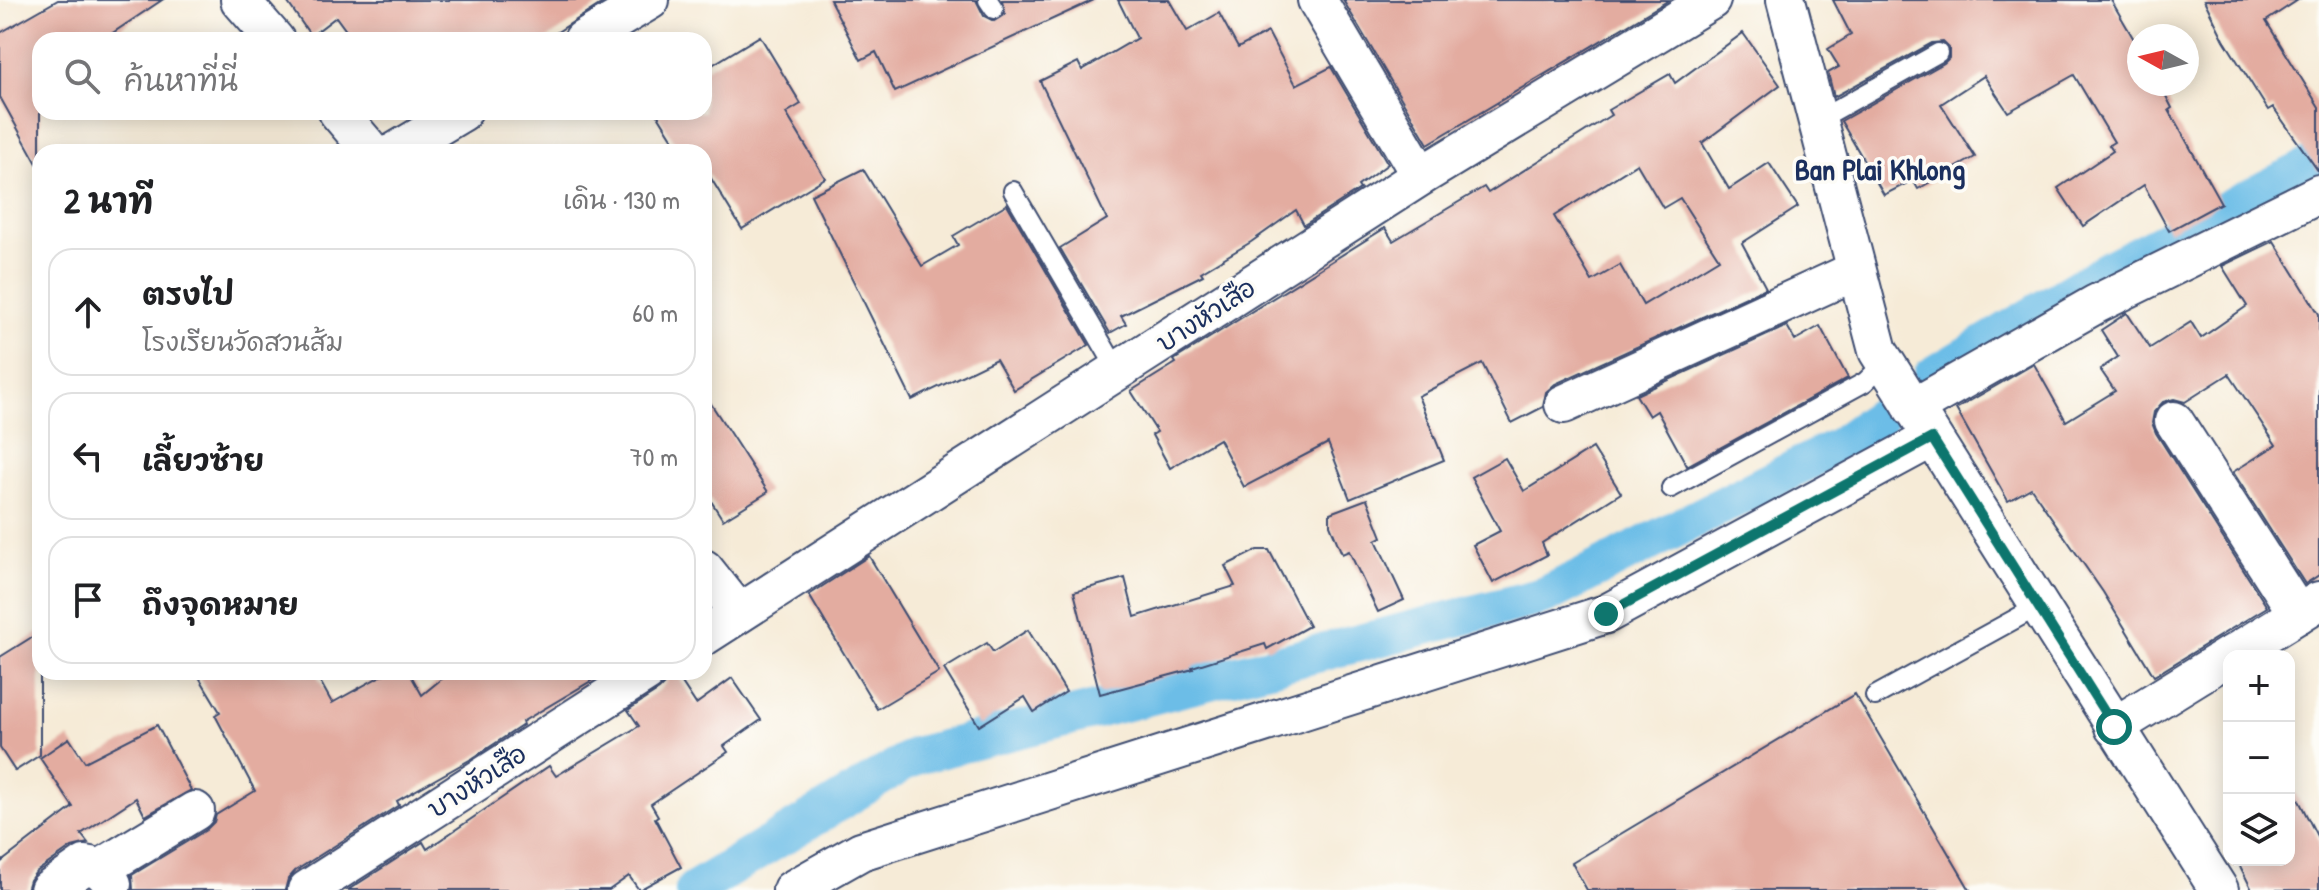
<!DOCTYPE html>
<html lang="th">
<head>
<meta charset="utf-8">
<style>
	:root { --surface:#fff; --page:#f2f2f2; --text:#202124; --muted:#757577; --line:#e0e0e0 }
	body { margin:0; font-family:"Patrick Hand","Playpen Sans Thai",sans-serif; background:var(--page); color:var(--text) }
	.controls { position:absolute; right:24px; bottom:24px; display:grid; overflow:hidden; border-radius:16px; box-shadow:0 4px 20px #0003 }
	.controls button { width:72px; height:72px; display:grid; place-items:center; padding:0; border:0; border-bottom:2px solid var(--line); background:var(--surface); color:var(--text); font:40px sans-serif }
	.compass { position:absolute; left:2127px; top:24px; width:72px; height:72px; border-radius:50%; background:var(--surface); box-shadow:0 4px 20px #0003; rotate:278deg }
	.stop { position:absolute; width:24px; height:24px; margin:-18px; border:6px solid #0f766e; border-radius:50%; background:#fff }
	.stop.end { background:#0f766e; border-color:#fff; box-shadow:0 2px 8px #0008 }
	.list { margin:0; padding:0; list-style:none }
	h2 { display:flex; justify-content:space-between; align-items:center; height:104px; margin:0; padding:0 32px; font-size:34px }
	h2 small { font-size:26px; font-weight:400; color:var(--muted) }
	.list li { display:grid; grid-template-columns:52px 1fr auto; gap:24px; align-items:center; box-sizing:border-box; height:128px; margin:0 16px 16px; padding:0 16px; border:2px solid var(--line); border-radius:24px }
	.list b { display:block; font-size:30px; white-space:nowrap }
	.list p { margin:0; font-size:26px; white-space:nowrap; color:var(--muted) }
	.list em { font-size:26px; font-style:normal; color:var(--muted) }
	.icon { flex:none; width:44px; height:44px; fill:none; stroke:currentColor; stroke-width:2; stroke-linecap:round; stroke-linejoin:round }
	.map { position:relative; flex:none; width:2319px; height:890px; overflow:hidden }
	.search { position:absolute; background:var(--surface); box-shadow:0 4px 20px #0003; left:32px; top:32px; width:680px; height:88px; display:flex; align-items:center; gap:20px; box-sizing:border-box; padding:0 28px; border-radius:24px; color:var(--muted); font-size:30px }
	.panel { position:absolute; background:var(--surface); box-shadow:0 4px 20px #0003; left:32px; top:144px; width:680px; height:536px; border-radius:24px }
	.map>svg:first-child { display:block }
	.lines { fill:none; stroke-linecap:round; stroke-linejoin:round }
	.canal { stroke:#6cbde7; stroke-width:38 }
	.building { fill:#e3aca0; fill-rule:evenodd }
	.lane-casing { stroke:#3c4b70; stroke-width:22 }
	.street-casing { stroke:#3c4b70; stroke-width:42 }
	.lane { stroke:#fff; stroke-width:18 }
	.street { stroke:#fff; stroke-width:38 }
	.route { stroke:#0f766e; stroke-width:10 }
	.labels { text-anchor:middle; stroke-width:7; stroke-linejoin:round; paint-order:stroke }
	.street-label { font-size:26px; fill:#1b2f5e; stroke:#fdfcf7 }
	.quarter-label { font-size:30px; font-weight:bold; fill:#1b2f5e; stroke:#fdfcf7 }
</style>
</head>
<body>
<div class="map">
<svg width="2319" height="890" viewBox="0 0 2319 890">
	<rect width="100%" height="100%" fill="#fdfcf7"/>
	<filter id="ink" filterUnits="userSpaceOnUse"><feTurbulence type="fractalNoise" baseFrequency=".0125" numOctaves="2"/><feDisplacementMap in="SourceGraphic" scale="16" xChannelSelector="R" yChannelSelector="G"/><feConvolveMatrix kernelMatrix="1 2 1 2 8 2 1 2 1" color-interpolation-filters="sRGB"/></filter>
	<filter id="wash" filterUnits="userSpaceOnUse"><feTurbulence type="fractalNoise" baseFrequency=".006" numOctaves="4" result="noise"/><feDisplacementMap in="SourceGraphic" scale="32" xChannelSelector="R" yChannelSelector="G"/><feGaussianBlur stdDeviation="1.8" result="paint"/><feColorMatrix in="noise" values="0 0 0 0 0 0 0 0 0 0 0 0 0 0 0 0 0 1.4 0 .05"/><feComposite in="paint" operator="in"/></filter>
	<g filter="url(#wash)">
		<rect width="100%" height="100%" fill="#f6ebd7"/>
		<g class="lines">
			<g class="canal">
				<polyline points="1932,376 2111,268 2319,162"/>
				<polyline points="694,890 915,756 1544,596 1839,446 1880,416"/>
			</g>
		</g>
		<g id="blocks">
			<g class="building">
				<polygon points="58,0 162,0 102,40 40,40 40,169 0,97 0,33"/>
				<polygon points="286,0 607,0 545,40 353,40 336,17 311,36"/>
				<polygon points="830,0 976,0 984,16 994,21 1005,14 1002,0 1094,0 895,92 876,52 861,60"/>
				<polygon points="1118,0 1169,0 1187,31 1219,13 1238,48 1268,32 1296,85 1331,67 1388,164 1358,186 1360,189 1304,225 1296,210 1251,242 1201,272 1203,275 1121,316 1126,324 1110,333 1060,248 1107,219 1040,81 1078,62 1082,70 1137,38"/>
				<polygon points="1343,0 1669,0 1428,144"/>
				<polygon points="1833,0 2111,0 2139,48 2139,84 2160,84 2172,108 2169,110 2221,203 2169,231 2144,185 2083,226 2058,188 2113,151 2109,145 2114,142 2074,75 2008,112 1984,76 1941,104 1975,157 1918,189 1913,180 1884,195 1841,121 1944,63 1949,58 1949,48 1943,42 1932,43 1834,97 1828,73 1839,67 1828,49 1851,35"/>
				<polygon points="2204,0 2298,0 2266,21 2319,107 2319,172 2273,107 2268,110 2224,40"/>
				<path d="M 1743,33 L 1780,85 L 1702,143 L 1729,189 L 1769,163 L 1798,207 L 1742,243 L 1766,288 L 1555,384 L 1546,392 L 1543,407 L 1512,423 L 1482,363 L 1418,396 L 1444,460 L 1350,499 L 1328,443 L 1244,487 L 1219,439 L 1170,468 L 1152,435 L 1157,432 L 1131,391 L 1176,363 L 1174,360 L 1385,228 L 1393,241 L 1484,187 L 1488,193 L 1611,115 L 1608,110 L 1670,74 L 1675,83 ZM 1637,164 L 1663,208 L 1680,198 L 1719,259 L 1643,305 L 1620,265 L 1592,281 L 1554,216 Z"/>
				<polygon points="760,36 801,104 786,113 825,178 742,229 704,167 704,152 681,152 656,112 704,112 704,70"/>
				<polygon points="863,169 922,266 958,245 953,236 1007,204 1089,345 1014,390 996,359 912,400 811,195"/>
				<polygon points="2274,241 2319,314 2319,575 2305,584 2233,472 2276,445 2229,374 2185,402 2174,399 2163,402 2154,412 2152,423 2156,433 2267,607 2154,676 2103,592 2031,488 2008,501 1956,409 2034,364 2066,421 2115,391 2100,369 2118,357 2101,330 2127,313 2150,348 2191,322 2201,338 2247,306 2222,266"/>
				<polygon points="1787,326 1795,340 1820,326 1848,378 1687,466 1657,411 1649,416 1636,395"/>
				<polygon points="704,393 768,492 723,520 704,490"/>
				<polygon points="1593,448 1621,493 1542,543 1547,555 1493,583 1473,545 1500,531 1471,477 1505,458 1524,491"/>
				<polygon points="1367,499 1382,537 1376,540 1404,600 1378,612 1349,551 1342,554 1330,525 1330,513"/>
				<polygon points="1257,550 1269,550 1309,626 1267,649 1265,644 1192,667 1193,669 1100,694 1074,592 1125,578 1135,617 1235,586 1225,566"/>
				<polygon points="869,556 939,672 877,709 809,595"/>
				<polygon points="1028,630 1066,692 1034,712 1025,697 979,726 944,669 987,643 993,652"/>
				<polygon points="40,632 40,755 15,771 0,748 0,657"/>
				<polygon points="196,672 315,672 332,703 388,672 409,672 422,695 450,672 606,672 522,722 523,725 473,758 397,801 399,805 295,871 288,879 285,890 133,890 132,875 206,830 214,822 216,815 255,791 215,715 220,712"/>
				<polygon points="669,672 675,672 696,704 732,678 761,720 724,746 728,752 651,804 658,816 655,818 681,867 639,890 629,876 609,890 348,890 423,842 427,849 549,766 556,776 639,726 628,710 659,690 666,683"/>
				<polygon points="1855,694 1970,890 1587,890 1572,863"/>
				<polygon points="157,725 191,790 145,816 136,798 81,834 88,843 72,847 36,872 30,880 27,890 0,890 0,863 73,807 40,758 69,738 85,762"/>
				<polygon points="2289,781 2319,840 2319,890 2252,890 2237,860 2289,860"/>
			</g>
		</g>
	</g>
	<g filter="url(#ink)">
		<use href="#blocks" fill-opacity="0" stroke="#3c4b70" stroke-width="2"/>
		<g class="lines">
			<g class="lane-casing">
				<g id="lane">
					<polyline points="988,0 994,9"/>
					<polyline points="1818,120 1938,53"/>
					<polyline points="1013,191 1118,371"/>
					<polyline points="1671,488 1865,382 1885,362"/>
					<polyline points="1875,696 2039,606"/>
				</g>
			</g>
			<g class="street-casing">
				<g id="street">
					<polyline points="240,0 275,40"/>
					<polyline points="1317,0 1421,176"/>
					<polyline points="1786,0 1878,351 2219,890"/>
					<polyline points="583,40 650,0"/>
					<polyline points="338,112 372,152"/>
					<polyline points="395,152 462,112"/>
					<polyline points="1564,404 1855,271"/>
					<polyline points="1913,408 2096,304 2319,194"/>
					<polyline points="2174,421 2298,614"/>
					<polyline points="704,569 739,613"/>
					<polyline points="704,636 1421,176 1711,0"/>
					<polyline points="2230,656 2319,601"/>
					<polyline points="2114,727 2229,656"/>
					<polyline points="100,869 195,811"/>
					<path d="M 49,890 L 85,865 C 100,867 105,872 112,884"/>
					<polyline points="307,890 647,672"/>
					<polyline points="792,890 861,851 1606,614 1932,438"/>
				</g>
			</g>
			<use href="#lane" class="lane"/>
			<use href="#street" class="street"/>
		</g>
	</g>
	<g class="lines" filter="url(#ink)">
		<polyline class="route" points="1606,614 1932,438 2114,727"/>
	</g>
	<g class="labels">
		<g class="street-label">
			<text transform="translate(1206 315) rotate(-33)" y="9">บางหัวเสือ</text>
			<text transform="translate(477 781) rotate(-33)" y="9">บางหัวเสือ</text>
		</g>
		<g class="quarter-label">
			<text x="1880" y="180">Ban Plai Khlong</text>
		</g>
	</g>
</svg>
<div class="controls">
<button>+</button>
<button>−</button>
<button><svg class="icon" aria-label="layers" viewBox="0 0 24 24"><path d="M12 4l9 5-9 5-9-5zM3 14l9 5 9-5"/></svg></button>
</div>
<svg class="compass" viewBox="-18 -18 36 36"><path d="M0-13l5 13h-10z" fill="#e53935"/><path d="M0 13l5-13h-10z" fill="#757577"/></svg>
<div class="stop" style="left:2114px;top:727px"></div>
<div class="stop end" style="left:1606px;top:614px"></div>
<div class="search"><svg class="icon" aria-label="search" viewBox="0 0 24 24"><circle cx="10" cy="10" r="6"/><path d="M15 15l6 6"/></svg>ค้นหาที่นี่</div>
<section class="panel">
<h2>2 นาที<small>เดิน · 130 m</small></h2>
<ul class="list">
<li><svg class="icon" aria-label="ahead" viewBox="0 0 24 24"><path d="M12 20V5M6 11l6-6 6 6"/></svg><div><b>ตรงไป</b><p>โรงเรียนวัดสวนส้ม</p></div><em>60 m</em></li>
<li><svg class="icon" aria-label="left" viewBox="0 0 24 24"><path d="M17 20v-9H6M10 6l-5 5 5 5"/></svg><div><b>เลี้ยวซ้าย</b></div><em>70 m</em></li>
<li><svg class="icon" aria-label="arrive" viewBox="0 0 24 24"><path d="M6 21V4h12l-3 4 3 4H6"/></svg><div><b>ถึงจุดหมาย</b></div></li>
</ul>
</section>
</div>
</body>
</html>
